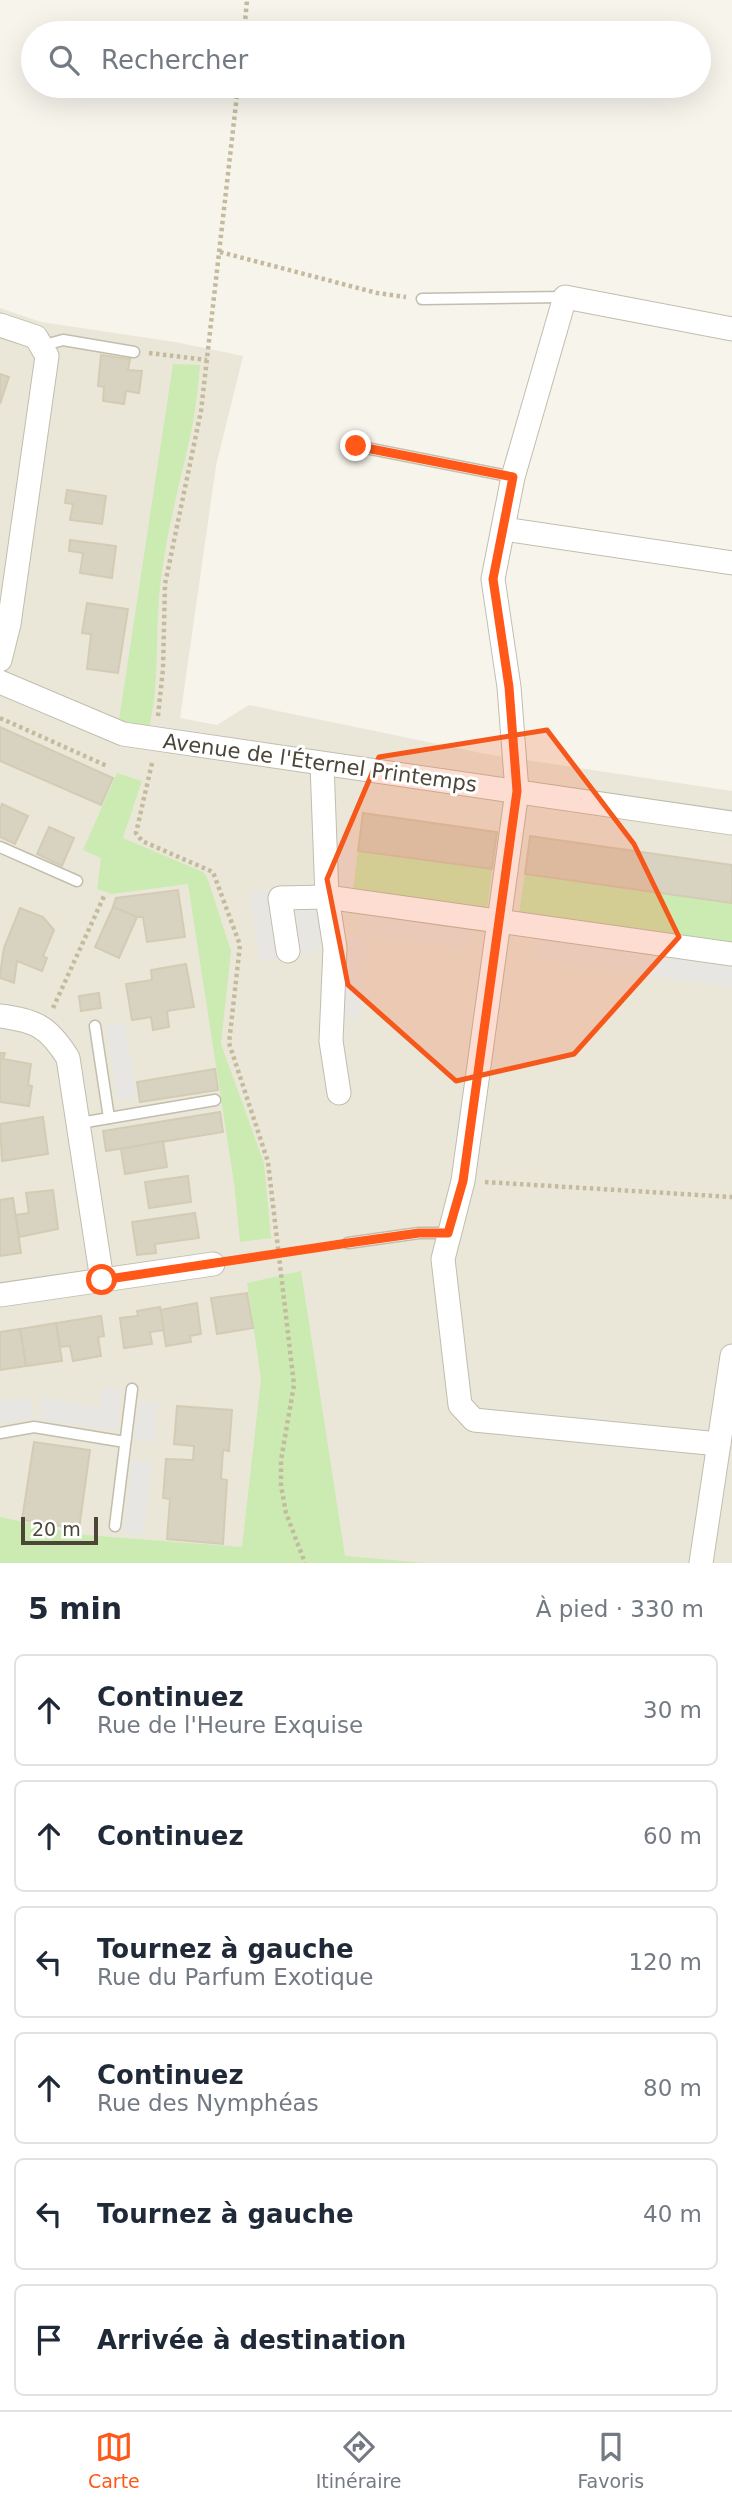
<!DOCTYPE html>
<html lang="fr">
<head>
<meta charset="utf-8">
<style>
	:root { --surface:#fff; --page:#f2f2f3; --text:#1f2937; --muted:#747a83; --line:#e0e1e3; --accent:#ff5819 }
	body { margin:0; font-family:"DejaVu Sans",sans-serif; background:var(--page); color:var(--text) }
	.scale { position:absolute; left:21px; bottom:18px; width:77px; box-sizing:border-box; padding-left:7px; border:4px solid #4b4638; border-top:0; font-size:19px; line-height:24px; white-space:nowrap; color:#4b4638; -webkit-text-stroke:5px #fff; paint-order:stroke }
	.stop { position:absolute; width:21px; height:21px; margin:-16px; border:5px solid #ff5819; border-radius:50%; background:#fff }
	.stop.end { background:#ff5819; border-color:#fff; box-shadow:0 2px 7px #0008 }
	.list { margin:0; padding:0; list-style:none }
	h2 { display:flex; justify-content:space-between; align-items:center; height:91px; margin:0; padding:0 28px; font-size:30px }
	h2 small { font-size:23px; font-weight:400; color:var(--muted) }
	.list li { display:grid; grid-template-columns:46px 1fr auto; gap:21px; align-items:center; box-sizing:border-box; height:112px; margin:0 14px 14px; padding:0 14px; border:2px solid var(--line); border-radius:10px }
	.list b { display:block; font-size:26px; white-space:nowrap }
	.list p { margin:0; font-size:23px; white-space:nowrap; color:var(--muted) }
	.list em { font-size:23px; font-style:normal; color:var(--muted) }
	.icon { flex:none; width:38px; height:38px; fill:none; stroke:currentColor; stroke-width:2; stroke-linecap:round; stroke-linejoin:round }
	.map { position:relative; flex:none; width:732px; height:1563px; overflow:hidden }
	.search { position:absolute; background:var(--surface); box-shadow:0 7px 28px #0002; left:21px; right:21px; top:21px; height:77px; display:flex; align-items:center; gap:18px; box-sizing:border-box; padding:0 24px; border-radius:38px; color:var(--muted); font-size:26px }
	.sheet { height:847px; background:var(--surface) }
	nav { display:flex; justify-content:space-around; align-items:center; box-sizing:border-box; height:98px; border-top:2px solid var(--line); background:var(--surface); font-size:19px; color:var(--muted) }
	nav a { display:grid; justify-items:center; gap:4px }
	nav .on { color:var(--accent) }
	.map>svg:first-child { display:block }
	.residential { fill:#eae7d9 }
	.green { fill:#cbebb3 }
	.parking { fill:#e8e6e2 }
	.building { fill:#d8d2c0; stroke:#d3cbb3; stroke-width:2 }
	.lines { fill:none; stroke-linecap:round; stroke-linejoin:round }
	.lane-casing { stroke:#c2bdad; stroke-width:13 }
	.street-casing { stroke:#c2bdad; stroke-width:25 }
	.path { stroke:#c4bb9e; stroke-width:4.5; stroke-dasharray:3.5 3.5; stroke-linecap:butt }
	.lane { stroke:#fff; stroke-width:10 }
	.street { stroke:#fff; stroke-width:23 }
	.route { stroke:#ff5819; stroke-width:9 }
	.marked { fill:#f6571b; fill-opacity:0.2; stroke:#f6571b; stroke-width:5; stroke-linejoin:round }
	.labels { text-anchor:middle; stroke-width:6; stroke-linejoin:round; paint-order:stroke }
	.street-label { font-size:21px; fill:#4b4638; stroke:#fff }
</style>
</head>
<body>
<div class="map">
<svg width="732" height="1563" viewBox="0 0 732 1563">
	<rect width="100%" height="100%" fill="#f6f4eb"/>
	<polygon class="residential" points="0,308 41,322 175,342 243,356 216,466 180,718 217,725 249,705 486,754 732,791 732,1563 0,1563"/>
	<g class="green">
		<path d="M 173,364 L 200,365 C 198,386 196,408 192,428 C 181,479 167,528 161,580 C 154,629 161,679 149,728 L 119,720 Z"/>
		<polygon points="117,773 142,781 123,838 203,872 207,877 231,951 221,1044 264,1163 271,1238 240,1242 234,1183 188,884 112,894 97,889 101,858 83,850"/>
		<polygon points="358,851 492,869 487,908 353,889"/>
		<polygon points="525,874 732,903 732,943 519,913"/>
		<polygon points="301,1271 345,1556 426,1563 0,1563 0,1517 85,1535 242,1547 261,1379 247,1283"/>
	</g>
	<g class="parking">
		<polygon points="336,838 354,839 352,887 334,886"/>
		<polygon points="305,883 320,902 323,920 316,953 260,962 250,893"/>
		<polygon points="361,915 472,930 469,949 359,934"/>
		<polygon points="351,936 370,939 358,1018 339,1015"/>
		<polygon points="540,939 732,967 732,987 537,959"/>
		<polygon points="124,1022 137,1097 118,1100 105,1025"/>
		<polygon points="103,1386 123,1389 117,1430 38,1419 41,1398 100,1407"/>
		<polygon points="31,1398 33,1418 0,1423 0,1402"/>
		<polygon points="139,1402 158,1404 154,1442 134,1440"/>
		<polygon points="132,1460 152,1462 143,1535 123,1533"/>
	</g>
	<g class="building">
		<polygon points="101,355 130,359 128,370 142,371 139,393 126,391 124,404 103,401 104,387 98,386"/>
		<polygon points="0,374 9,377 0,404"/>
		<polygon points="67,490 106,496 102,524 70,520 73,504 65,503"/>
		<polygon points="70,540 116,546 112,578 80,573 83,553 69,551"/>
		<polygon points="87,603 128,609 118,673 87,669 91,634 82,633"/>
		<polygon points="0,727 113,778 101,805 0,761"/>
		<polygon points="2,804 28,816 15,844 0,837 0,810"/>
		<polygon points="363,813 497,832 492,869 358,851"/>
		<polygon points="49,827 74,838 62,866 37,854"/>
		<polygon points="530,836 732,865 732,903 525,874"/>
		<polygon points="178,890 185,937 147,942 143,917 137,917 113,907 116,898"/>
		<polygon points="113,907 137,917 119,958 95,947"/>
		<polygon points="20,908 43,917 54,930 43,956 47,958 42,971 17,961 14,983 0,978 0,974 4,948"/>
		<polygon points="186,964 194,1007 167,1011 169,1027 153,1030 151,1017 132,1020 126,984 152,980 151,970"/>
		<polygon points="99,993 101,1008 81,1011 79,996"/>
		<polygon points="0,1053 5,1053 3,1059 31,1064 28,1085 32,1086 29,1106 0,1102"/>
		<polygon points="215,1069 218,1090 140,1102 137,1082"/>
		<polygon points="220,1112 223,1132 106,1151 103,1131"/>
		<polygon points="43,1117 48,1154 2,1161 0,1124"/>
		<polygon points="163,1141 167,1167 125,1174 121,1149"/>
		<polygon points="188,1176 191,1202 149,1208 145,1182"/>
		<polygon points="53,1190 58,1229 19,1237 15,1215 29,1213 26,1193"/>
		<polygon points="13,1198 21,1253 0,1256 0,1200"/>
		<polygon points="195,1213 199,1238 155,1244 156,1253 137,1255 132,1222"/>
		<polygon points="247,1293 253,1328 217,1334 211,1298"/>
		<polygon points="197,1303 201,1334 190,1336 191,1342 166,1346 160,1310"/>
		<polygon points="160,1307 164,1330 150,1332 152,1344 124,1348 120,1318 138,1316 137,1311"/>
		<polygon points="101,1316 104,1336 98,1337 101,1356 73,1361 70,1346 60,1347 56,1323"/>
		<polygon points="56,1323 62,1361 26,1366 20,1329"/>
		<polygon points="20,1329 26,1366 0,1370 0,1332"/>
		<polygon points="177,1406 232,1410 229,1451 223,1450 221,1479 227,1480 223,1544 167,1539 170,1499 163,1498 166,1459 193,1460 194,1446 174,1444"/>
		<polygon points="34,1442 90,1450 79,1529 22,1520"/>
	</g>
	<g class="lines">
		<g class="lane-casing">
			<g id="lane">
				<polyline points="422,299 565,297"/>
				<polyline points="41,346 63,340 134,352"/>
				<polyline points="356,446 513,477"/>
				<polyline points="0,847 77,881"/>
				<polyline points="95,1026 109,1118"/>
				<polyline points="80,1123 215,1100"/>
				<polyline points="348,1243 419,1233 448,1233"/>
				<polyline points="0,1433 34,1427 125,1442"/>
				<polyline points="115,1526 132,1389"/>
			</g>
		</g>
		<g class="street-casing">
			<g id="street">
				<polyline points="0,325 36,337 47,356 9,624 0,660"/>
				<polyline points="504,529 732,563"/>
				<polyline points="0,682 123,734 732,823"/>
				<polyline points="322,764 327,897 732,954"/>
				<polyline points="288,951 280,898 327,897 335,948 331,1041 339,1093"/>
				<path d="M 0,1016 C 36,1021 48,1026 68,1058 L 102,1280"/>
				<polyline points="0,1295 213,1264"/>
				<polyline points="719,1444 474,1420 460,1405 443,1259 463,1181 517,791 509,687 493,579 513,477 565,297 732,329"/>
				<polyline points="701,1563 732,1356"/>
			</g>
		</g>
		<g class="path">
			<polyline points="244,33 247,0"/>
			<polyline points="220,252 377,293 406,297"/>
			<polyline points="149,353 207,360"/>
			<polyline points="158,716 163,669 165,584 201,411 238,86"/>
			<polyline points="0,718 107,766"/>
			<polyline points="152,763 136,833 142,841 213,872 240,945 229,1043 268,1162 294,1385 281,1460 281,1486 286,1513 305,1563"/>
			<polyline points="53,1008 105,894"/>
			<polyline points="485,1182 732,1197"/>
			<polyline points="235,1261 334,1245"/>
		</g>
		<use href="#lane" class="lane"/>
		<use href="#street" class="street"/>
	</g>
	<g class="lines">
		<polyline class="route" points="102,1280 348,1243 419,1233 448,1233 463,1181 517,791 509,687 493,579 513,477 356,446"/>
	</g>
	<path class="marked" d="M 547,730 L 634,844 L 679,937 L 574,1054 L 456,1081 L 348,985 L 327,879 L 379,757 Z"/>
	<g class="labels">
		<g class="street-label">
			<text transform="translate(320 763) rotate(8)" y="7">Avenue de l'Éternel Printemps</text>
		</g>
	</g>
</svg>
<div class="scale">20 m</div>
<div class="stop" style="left:102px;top:1280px"></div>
<div class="stop end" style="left:356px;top:446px"></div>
<div class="search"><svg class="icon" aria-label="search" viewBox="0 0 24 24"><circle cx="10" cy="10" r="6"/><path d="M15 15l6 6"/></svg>Rechercher</div>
</div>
<section class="sheet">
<h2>5 min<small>À pied · 330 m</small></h2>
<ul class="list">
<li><svg class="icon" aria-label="ahead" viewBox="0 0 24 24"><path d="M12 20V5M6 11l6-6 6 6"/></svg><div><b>Continuez</b><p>Rue de l'Heure Exquise</p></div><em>30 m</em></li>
<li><svg class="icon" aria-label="ahead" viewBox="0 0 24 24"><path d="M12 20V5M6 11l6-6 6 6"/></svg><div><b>Continuez</b></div><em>60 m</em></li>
<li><svg class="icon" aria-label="left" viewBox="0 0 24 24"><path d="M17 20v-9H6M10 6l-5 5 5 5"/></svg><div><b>Tournez à gauche</b><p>Rue du Parfum Exotique</p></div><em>120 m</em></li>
<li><svg class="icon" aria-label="ahead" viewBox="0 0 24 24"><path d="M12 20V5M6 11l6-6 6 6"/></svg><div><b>Continuez</b><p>Rue des Nymphéas</p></div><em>80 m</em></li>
<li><svg class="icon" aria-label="left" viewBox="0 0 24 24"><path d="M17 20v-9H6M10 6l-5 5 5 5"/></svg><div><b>Tournez à gauche</b></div><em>40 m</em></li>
<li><svg class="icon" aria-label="arrive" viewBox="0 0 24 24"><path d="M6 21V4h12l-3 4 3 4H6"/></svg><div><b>Arrivée à destination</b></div></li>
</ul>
</section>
<nav>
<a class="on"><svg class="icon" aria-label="map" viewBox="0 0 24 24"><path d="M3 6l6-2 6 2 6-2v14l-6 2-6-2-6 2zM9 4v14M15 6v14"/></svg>Carte</a>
<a><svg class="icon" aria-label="directions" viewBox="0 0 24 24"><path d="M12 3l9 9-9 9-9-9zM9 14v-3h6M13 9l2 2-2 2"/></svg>Itinéraire</a>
<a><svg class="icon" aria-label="saved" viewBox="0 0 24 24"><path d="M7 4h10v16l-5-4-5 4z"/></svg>Favoris</a>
</nav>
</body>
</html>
